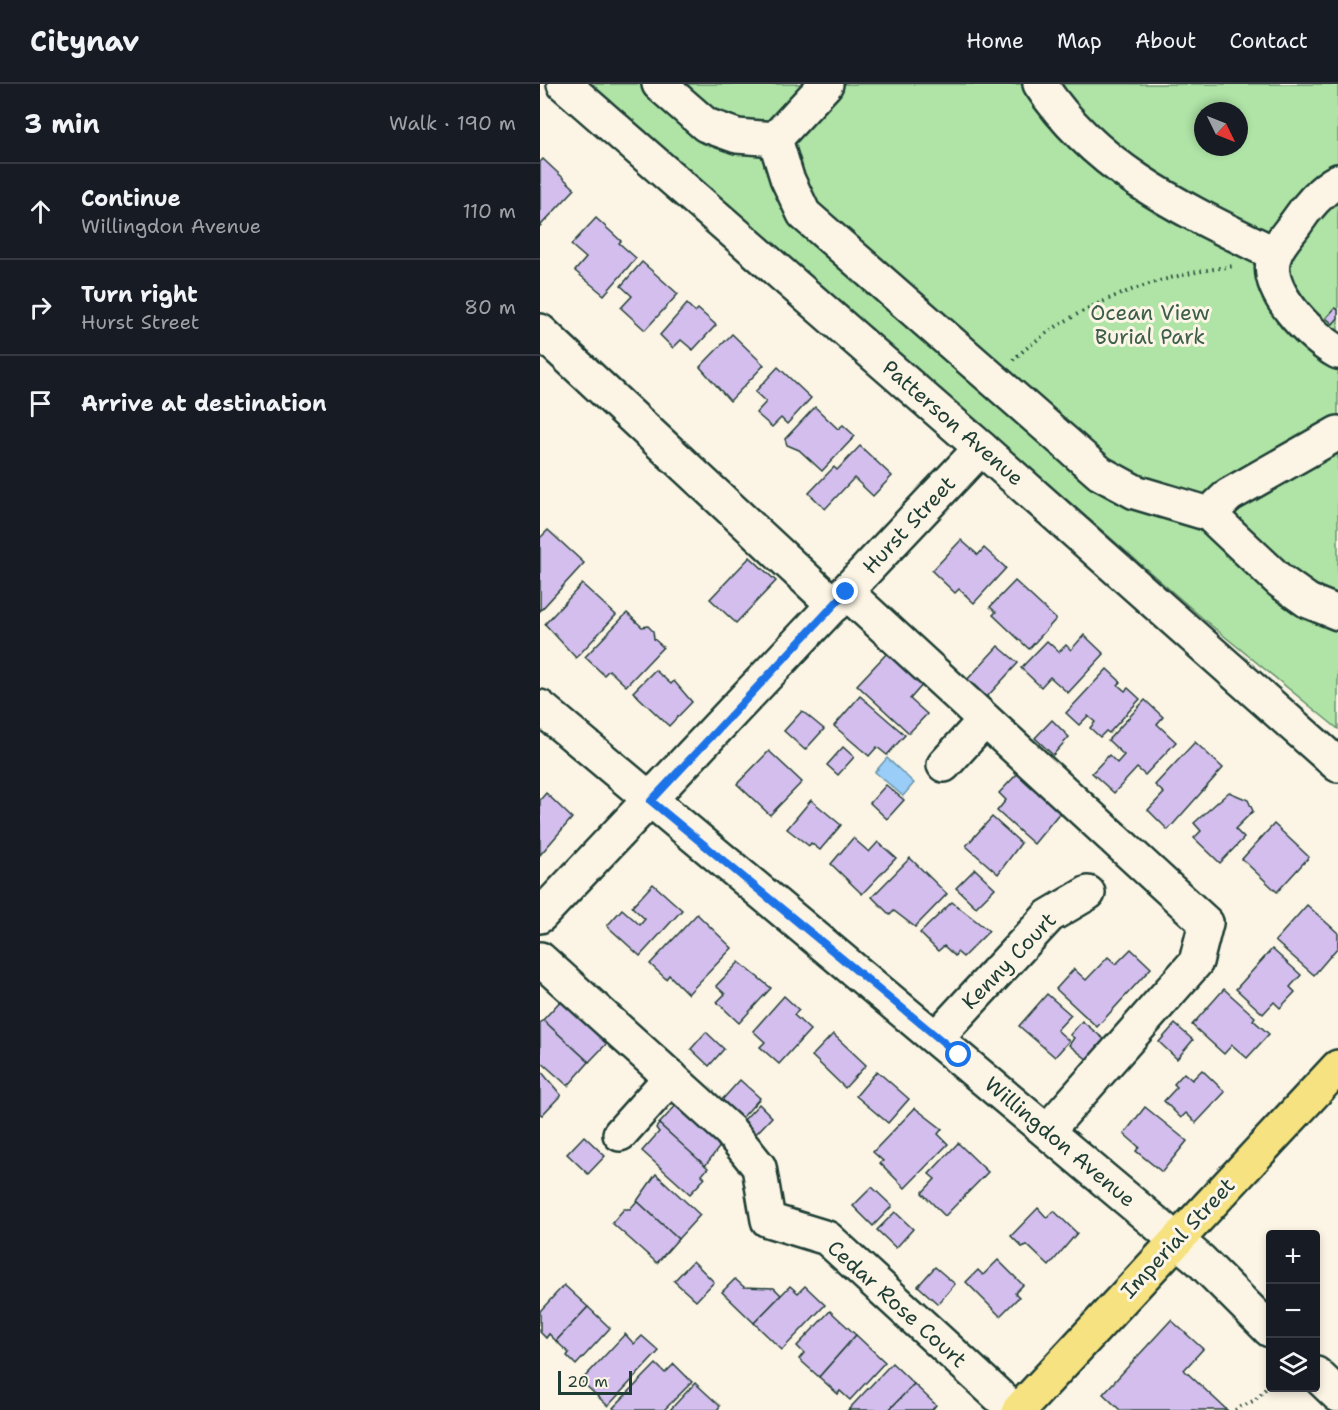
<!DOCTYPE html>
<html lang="en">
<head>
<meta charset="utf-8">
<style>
	:root { --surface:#171b24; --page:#242831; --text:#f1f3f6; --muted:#9ea1a6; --line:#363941 }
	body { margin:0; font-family:"Shantell Sans",sans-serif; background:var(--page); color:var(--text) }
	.controls { position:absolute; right:18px; bottom:18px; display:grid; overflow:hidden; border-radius:6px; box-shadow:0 3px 9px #0003 }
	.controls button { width:54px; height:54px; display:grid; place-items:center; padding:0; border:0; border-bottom:2px solid var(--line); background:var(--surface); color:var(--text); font:30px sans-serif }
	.compass { position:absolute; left:654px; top:18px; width:54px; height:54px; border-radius:50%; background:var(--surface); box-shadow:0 3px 9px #0003; rotate:133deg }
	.scale { position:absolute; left:18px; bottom:15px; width:74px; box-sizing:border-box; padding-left:6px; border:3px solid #1f3d34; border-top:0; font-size:16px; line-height:21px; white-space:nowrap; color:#1f3d34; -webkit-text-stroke:4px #fcf5e5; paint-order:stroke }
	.stop { position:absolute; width:18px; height:18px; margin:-14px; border:4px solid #1a73e8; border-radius:50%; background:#fff }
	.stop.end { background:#1a73e8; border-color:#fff; box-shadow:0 2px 6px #0008 }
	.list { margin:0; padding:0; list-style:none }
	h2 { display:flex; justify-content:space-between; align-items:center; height:78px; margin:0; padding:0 24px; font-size:26px }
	h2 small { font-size:20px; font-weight:400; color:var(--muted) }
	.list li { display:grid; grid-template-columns:39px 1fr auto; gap:18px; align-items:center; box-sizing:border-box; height:96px; padding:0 24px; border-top:2px solid var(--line) }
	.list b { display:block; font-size:22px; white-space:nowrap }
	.list p { margin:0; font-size:20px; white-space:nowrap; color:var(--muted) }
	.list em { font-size:20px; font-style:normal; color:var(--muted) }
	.icon { flex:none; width:33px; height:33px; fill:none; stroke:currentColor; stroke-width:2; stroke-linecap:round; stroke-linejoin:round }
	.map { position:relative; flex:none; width:798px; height:1326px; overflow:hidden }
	header { display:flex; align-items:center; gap:36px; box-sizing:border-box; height:84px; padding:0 30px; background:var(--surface); border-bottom:2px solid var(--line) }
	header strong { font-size:28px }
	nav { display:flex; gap:33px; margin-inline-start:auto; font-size:21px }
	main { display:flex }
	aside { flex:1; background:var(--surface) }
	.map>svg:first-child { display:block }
	.green { fill:#afe4a6; stroke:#67906d; stroke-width:1.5; fill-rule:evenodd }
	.water { fill:#9acef8; stroke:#6994aa; stroke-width:1.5 }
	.building { fill:#d3beee; stroke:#1f3d34; stroke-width:1.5 }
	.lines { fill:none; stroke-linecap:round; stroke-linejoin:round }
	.minor-casing { stroke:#1f3d34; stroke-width:38 }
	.major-casing { stroke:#1f3d34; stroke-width:38 }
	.path { stroke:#1f3d34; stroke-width:4; stroke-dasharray:1.5 4.5; stroke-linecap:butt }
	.minor { stroke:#fcf5e5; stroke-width:33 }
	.major { stroke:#f7e281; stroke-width:33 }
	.route { stroke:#1a73e8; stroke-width:8 }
	.labels { text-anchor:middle; stroke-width:6; stroke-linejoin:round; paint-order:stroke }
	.park-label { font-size:21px; fill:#3c5e4b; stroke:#fcf5e5 }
	.street-label { font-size:21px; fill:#1f3d34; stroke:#fcf5e5 }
</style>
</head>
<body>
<header>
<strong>Citynav</strong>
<nav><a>Home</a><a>Map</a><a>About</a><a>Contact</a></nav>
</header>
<main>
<aside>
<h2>3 min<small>Walk · 190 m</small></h2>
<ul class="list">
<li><svg class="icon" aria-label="ahead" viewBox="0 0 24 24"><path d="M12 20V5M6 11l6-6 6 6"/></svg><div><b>Continue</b><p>Willingdon Avenue</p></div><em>110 m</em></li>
<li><svg class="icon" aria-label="right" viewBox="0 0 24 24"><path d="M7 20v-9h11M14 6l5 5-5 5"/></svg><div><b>Turn right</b><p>Hurst Street</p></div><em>80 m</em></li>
<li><svg class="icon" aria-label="arrive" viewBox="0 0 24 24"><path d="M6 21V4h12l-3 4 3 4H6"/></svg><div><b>Arrive at destination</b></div></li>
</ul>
</aside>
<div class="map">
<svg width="798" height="1326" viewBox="0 0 798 1326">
	<rect width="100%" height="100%" fill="#fcf5e5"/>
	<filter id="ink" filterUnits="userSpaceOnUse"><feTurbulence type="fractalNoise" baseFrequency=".0167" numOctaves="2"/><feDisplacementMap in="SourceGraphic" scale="12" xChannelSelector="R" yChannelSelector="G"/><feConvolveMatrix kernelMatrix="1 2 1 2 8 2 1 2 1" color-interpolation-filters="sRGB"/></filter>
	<g filter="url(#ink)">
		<path class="green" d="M 50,0 L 798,0 L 798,645 L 667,538 ZM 663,27 L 699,27 L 699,63 L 663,63 Z"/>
		<polygon class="water" points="347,674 374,699 363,712 335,688"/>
		<g class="building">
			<polygon points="3,75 35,105 0,142 0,78"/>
			<polygon points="56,134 81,157 79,159 96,174 64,211 35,187 46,174 31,161"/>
			<polygon points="102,178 138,210 105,246 81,224 92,212 81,202"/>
			<polygon points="147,220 155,228 158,225 176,241 153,266 141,256 133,264 120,251"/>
			<polygon points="795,224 798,226 798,234 793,240 786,234"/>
			<polygon points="192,250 224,281 190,317 160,283"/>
			<polygon points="238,283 271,314 247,340 241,334 232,343 216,329 226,318 215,308"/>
			<polygon points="275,323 298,345 303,341 315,352 282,387 259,366 247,361 245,355"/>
			<polygon points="320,362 352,392 333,412 314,394 285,425 269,409 294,383 297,386"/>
			<polygon points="8,446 44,479 0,527 0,454"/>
			<polygon points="421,456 438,471 444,464 466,484 434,519 419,505 415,509 392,487"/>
			<polygon points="210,473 236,497 196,539 170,515"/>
			<polygon points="475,497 516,535 489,565 453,531 456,528 450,523"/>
			<polygon points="42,500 76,531 36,574 5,540"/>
			<polygon points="87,529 102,543 108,542 113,547 114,555 123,563 86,602 69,586 64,591 45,573"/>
			<polygon points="544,551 564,570 528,609 510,593 501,603 481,584 507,557 519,568 526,561 531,566"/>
			<polygon points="458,562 478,579 445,615 426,597"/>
			<polygon points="349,567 384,599 370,615 387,630 369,649 317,601"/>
			<polygon points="567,585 581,598 578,601 585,607 588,604 600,615 569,649 566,647 560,653 550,644 555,638 548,632 539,641 526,629"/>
			<polygon points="115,586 131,600 134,597 152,618 129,642 93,608"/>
			<polygon points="320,612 365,651 347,671 337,663 329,672 294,642"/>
			<polygon points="605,616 623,633 617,640 636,658 605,691 597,684 574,709 552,689 569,671 577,679 584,671 568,656"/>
			<polygon points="262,627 284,645 265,666 244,647"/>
			<polygon points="512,636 529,653 513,671 495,654"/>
			<polygon points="655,658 683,684 628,746 608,726 624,709 615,701"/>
			<polygon points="303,663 314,673 298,691 287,681"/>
			<polygon points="229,667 262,698 230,731 197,700"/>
			<polygon points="478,689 521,727 494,760 457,727 466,716 459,709"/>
			<polygon points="346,701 364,716 347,735 330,719"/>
			<polygon points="689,708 708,716 713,727 695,745 704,754 680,779 654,754 661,747 654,739"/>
			<polygon points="6,709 32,734 0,771 0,716"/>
			<polygon points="271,716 301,741 280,766 271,759 269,762 247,745"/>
			<polygon points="452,733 481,759 458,790 426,762"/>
			<polygon points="734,740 769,773 737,808 702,775"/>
			<polygon points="313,754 329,768 338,758 356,774 322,810 291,780"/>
			<polygon points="370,774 407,810 375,843 354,827 350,831 332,813"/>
			<polygon points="435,785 455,804 436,823 416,804"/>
			<polygon points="113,800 142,826 100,872 67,842 82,825 100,841 105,835 92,823"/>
			<polygon points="412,818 449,847 423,873 417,868 415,872 404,862 398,867 380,849"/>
			<polygon points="767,821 798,849 798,863 774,891 735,857"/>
			<polygon points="157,830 192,864 148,910 129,891 126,895 110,880"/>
			<polygon points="591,865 611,884 557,943 516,905 534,885 546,896 568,873 576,880"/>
			<polygon points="732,865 761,891 750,903 755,908 740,924 734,918 723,930 696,905"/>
			<polygon points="199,878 231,904 199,939 177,918 185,910 176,902"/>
			<polygon points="684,905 715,933 713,936 729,950 707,974 692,961 684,970 652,941"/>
			<polygon points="507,910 531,931 517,946 529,957 515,973 479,942"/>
			<polygon points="244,912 259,926 254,931 270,946 239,980 220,963 225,958 213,947"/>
			<polygon points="24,913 71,955 49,978 3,936"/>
			<polygon points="3,936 49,978 28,1002 0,977 0,939"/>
			<polygon points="542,937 565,956 548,976 529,961 534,954 530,951"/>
			<polygon points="635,940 653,956 637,975 619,958"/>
			<polygon points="166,948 184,965 169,982 151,965"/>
			<polygon points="293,950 326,981 305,1004 272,972"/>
			<polygon points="0,986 21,1011 2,1031 0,1030"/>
			<polygon points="662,986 685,1008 656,1039 646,1029 641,1034 624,1017 637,1003 634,1000 644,989 652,996"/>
			<polygon points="337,987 369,1015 348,1039 316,1012"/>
			<polygon points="200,996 220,1014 201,1035 181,1017"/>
			<polygon points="140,1017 184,1057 165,1082 119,1040"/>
			<polygon points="219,1020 232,1033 214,1052 201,1039"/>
			<polygon points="605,1023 647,1057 622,1088 596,1067 599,1063 584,1050"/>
			<polygon points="375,1024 402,1045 398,1050 408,1060 365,1104 340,1079 343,1077 333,1068"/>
			<polygon points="119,1040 168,1084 162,1091 165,1094 150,1110 102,1067 119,1048 116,1044"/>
			<polygon points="44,1052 65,1072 48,1090 27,1070"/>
			<polygon points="418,1059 448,1088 405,1132 382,1109 395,1095 389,1090"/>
			<polygon points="116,1090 160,1131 138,1155 97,1117"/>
			<polygon points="332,1103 352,1122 333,1142 313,1122"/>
			<polygon points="97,1117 138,1155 117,1179 72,1139 84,1125 90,1125"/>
			<polygon points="498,1124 507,1134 514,1127 537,1149 509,1182 487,1161 482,1163 471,1152"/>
			<polygon points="355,1128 373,1145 356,1164 337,1146"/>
			<polygon points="458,1176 483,1201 475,1209 479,1213 460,1232 426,1198 438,1186 443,1191"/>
			<polygon points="153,1177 174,1198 156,1217 134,1197"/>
			<polygon points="395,1183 415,1200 398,1220 378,1202"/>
			<polygon points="195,1195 204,1203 234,1204 241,1211 214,1239 182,1208"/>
			<polygon points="24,1201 48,1223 16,1257 9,1250 6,1254 0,1248 0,1227"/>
			<polygon points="250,1202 258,1209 265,1202 285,1221 242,1266 214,1239"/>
			<polygon points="48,1223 70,1244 36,1281 27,1272 29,1269 16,1257"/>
			<polygon points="290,1227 316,1251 279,1293 259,1275 264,1269 257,1262"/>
			<polygon points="631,1236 663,1265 644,1286 687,1326 580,1326 563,1310"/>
			<polygon points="85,1250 94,1260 102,1252 119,1267 68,1322 41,1297"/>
			<polygon points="316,1251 345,1278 310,1316 300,1307 298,1310 279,1293"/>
			<polygon points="352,1279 374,1300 349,1326 308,1326"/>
			<polygon points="116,1280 125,1289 134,1280 152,1298 124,1326 76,1326 73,1324"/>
			<polygon points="155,1299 180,1322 177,1326 130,1326"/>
			<polygon points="374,1300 396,1321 392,1326 349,1326"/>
		</g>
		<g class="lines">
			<g class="minor-casing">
				<g id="minor">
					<polyline points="24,0 441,364 798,681"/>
					<polyline points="119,0 166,41 197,52 235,55 247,94 264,130 560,389 595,408 669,430 740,497 768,517 798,529"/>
					<path d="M 500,0 C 557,87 645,126 735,170"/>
					<polyline points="235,55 286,0"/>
					<path d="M 798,97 C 782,105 765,125 756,139 C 749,149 739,159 735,170 C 721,205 771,253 798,268"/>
					<polyline points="0,247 294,521"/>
					<polyline points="669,430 689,411 798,349"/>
					<polyline points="306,508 666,839 656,878 507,1047"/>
					<polyline points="0,623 660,1176 730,1246"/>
					<polyline points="404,681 444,637"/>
					<polyline points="0,832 441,364"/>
					<polyline points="0,875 190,1047 219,1083 228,1136 287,1154 474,1326"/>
					<polyline points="397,953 509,832 548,809"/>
					<polyline points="80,1050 131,993"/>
					<polyline points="776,1290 798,1311"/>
				</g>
			</g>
			<g class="major-casing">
				<polyline id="major" points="479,1326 798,983"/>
			</g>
			<g class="path">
				<path d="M 473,276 C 532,221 616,191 695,182"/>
				<polyline points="695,1326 715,1316 730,1300"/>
			</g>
			<use href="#minor" class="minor"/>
			<use href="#major" class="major"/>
		</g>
	</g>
	<g class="lines" filter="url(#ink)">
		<polyline class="route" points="306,508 111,717 419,971"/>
	</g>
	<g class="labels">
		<g class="park-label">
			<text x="610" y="236">Ocean View<tspan x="610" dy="24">Burial Park</tspan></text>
		</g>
		<g class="street-label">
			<text transform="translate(413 339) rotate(41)" y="7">Patterson Avenue</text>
			<text transform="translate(369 441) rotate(-47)" y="7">Hurst Street</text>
			<text transform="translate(469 877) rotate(-46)" y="7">Kenny Court</text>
			<text transform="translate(520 1058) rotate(40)" y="7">Willingdon Avenue</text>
			<text transform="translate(638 1154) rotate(-47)" y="7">Imperial Street</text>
			<text transform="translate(357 1220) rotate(42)" y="7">Cedar Rose Court</text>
		</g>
	</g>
</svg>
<div class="controls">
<button>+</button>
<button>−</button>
<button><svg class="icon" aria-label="layers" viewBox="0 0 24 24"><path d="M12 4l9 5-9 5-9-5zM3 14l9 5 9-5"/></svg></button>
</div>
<svg class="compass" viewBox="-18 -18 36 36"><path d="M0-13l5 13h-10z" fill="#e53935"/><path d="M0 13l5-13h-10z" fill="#9ea1a6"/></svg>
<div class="scale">20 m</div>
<div class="stop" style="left:419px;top:971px"></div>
<div class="stop end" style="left:306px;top:508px"></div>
</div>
</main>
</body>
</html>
